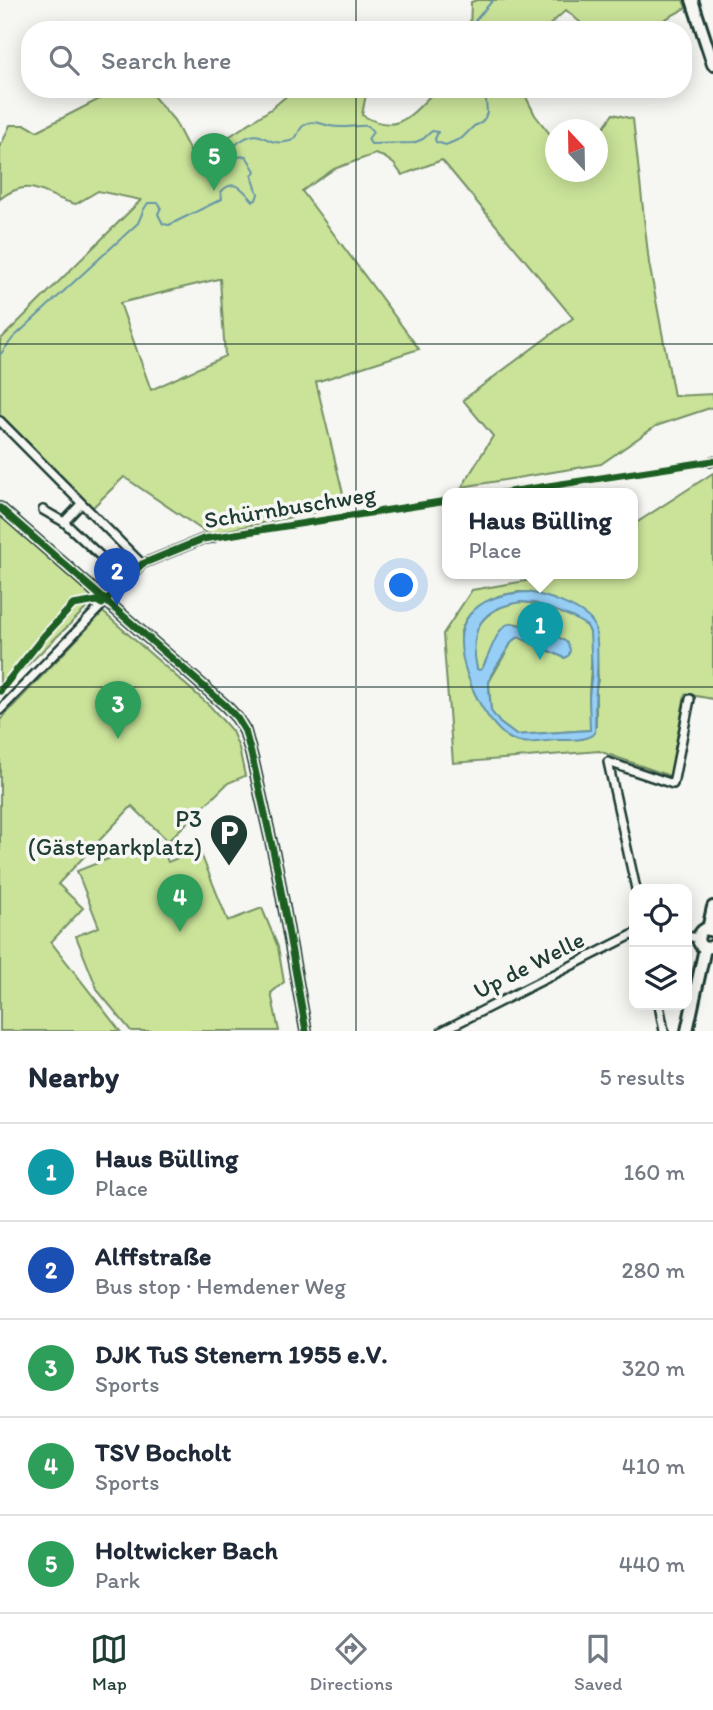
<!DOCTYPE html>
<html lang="en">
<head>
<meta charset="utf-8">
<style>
	:root { --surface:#fff; --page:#f2f2f3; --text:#1f2937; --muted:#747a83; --line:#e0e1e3; --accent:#1f3d34 }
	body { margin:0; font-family:Itim,sans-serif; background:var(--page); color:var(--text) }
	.controls { position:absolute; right:21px; bottom:21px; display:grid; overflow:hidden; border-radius:14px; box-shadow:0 4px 18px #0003 }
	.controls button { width:63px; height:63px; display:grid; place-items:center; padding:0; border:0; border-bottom:2px solid var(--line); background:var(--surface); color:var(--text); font:35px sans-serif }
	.compass { position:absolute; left:545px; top:119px; width:63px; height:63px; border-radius:50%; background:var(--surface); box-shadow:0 4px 18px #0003; rotate:338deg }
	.you { position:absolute; left:402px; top:586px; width:24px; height:24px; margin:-18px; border:5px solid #fff; border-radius:50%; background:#1a73e8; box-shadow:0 0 0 10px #1a73e833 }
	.badge { display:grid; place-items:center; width:46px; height:46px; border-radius:50%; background:var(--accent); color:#fff; font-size:23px; font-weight:700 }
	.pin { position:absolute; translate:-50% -58px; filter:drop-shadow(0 2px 4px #0008) }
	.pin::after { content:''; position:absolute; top:37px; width:24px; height:21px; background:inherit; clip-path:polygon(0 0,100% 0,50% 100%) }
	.popup { position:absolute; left:442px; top:488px; width:196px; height:91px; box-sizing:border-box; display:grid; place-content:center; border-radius:14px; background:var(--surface); filter:drop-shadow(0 2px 5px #0005); font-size:23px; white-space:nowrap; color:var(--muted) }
	.popup b { font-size:26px; color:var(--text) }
	.popup::after { content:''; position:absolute; left:50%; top:100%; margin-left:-14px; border:14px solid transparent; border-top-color:var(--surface) }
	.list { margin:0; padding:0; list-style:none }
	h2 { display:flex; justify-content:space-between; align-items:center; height:91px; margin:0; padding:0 28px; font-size:30px }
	h2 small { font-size:23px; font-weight:400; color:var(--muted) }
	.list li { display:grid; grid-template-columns:46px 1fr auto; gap:21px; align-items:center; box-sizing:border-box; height:98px; padding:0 28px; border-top:2px solid var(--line) }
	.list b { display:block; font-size:26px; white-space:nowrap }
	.list p { margin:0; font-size:23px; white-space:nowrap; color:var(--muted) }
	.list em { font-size:23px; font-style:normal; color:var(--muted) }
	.icon { flex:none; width:38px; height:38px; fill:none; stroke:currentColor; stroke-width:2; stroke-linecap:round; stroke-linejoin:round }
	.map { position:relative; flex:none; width:713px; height:1031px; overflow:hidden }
	.search { position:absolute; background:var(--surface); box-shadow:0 4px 18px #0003; left:21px; right:21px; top:21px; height:77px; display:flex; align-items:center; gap:18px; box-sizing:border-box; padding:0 24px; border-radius:28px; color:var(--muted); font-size:26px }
	.sheet { height:581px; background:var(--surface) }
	nav { display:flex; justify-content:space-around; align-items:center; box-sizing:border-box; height:98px; border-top:2px solid var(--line); background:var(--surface); font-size:19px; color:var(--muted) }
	nav a { display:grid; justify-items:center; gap:4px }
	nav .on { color:var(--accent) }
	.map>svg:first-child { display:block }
	.green { fill:#cae399; stroke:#749066; stroke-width:2; fill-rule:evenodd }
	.water { fill:#96cef5; stroke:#6694a8; stroke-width:2; fill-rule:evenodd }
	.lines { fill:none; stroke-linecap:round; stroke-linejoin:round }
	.stream { stroke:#6694a8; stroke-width:2 }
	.minor-casing { stroke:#1f3d34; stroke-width:12 }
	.tertiary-casing { stroke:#1f3d34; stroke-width:14 }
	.secondary-casing { stroke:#1f3d34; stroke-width:16 }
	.minor { stroke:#f6f6f2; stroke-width:7 }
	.tertiary { stroke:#f6f6f2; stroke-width:9 }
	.secondary { stroke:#f6f6f2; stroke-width:10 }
	.cycleway-casing { stroke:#f6f6f2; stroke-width:11 }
	.cycleway { stroke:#1b5e20; stroke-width:7 }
	.grid { fill:none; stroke:#1f3d34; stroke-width:2; stroke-opacity:0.55 }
	.labels { text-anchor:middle; stroke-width:7; stroke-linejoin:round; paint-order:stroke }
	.street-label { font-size:24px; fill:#1f3d34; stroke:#f6f6f2 }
	.poi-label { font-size:24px; fill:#1f3d34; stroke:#f6f6f2; text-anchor:end }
</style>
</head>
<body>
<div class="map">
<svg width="713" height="1031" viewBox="0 0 713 1031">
	<rect width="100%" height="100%" fill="#f6f6f2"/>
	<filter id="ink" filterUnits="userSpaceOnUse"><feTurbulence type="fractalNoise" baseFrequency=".0143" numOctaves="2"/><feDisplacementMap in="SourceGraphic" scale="14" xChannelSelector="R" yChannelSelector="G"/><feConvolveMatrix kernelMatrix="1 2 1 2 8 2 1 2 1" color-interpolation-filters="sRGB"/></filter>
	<g filter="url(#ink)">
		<g class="green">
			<polygon points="477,0 683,0 686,8 645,30 589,30 566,10 544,30 470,30 471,2"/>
			<path d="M 119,89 L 147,89 L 174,120 L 191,153 L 213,147 L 271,109 L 295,89 L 367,89 L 362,115 C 399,137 411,114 437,89 L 522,89 L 535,115 L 553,138 L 555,138 L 556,172 L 598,172 L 598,135 L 613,114 L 633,119 L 649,263 L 674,396 L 713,394 L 713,407 L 656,426 L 601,464 L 462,487 L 493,436 L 463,400 L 573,318 L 442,160 L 402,175 L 394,164 L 384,157 L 375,154 L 334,169 L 302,191 L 419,349 L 316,382 L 346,506 L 208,534 L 124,477 L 89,511 L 0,421 L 0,340 L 141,200 L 98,191 L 76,204 C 45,198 32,174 0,199 L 0,145 L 2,143 L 10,125 L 26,125 L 37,131 ZM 218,279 L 220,279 L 225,356 L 151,390 L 120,303 Z"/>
			<path d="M 713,473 L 713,699 L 685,694 L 670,776 L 599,751 L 453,763 L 443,634 L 472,590 L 544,578 L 551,574 L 633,574 L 633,525 ZM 518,592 L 528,592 L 553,599 L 577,610 L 596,635 L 598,680 L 596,689 L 596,726 L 583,739 L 517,741 L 496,725 L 483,708 L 472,687 L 461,641 L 461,631 L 465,621 L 470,614 L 498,596 Z"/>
			<polygon points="0,515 98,597 0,692"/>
			<path d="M 521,602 C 535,603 578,615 587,626 C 596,636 589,683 589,697 C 589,708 592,719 590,730 L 516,735 L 500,723 L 491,711 L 489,682 L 513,640 L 519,637 L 565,658 L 530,627 L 513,623 L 500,631 L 482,669 L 479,671 L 477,669 C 475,660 473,651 474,641 C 476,617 499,605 521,602 Z"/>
			<polygon points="103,612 210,706 232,731 239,748 245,776 228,783 168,841 132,806 58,884 83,908 51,942 120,1031 0,1031 0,720"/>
			<polygon points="159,839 168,862 199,849 228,921 262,908 278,947 284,982 271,993 279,1031 131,1031 98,991 76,936 99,927 77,871"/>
		</g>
		<path class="water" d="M 528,592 C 544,595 587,609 594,625 C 600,640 597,674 596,690 C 594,704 596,719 595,733 C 586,741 570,740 559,740 C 544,740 524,746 511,739 C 482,724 448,649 466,620 C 478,599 506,593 528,592 ZM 521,602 L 535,603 L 572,617 L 587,626 L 590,632 L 592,671 L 589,697 L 590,730 L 516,735 L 500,723 L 491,711 L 489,689 L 489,682 L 491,675 L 513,640 L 519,637 L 565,658 L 569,655 L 570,650 C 569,646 568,643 565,641 C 557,635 514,620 506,625 C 496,631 488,658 482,669 L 479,670 L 477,669 C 469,631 479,608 521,602 Z"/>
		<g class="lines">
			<g class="stream">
				<polyline points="476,30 475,21 493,0"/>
				<path d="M 0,355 L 13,338 L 138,223 L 144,209 L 148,203 L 158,203 L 160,205 L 161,207 L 158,214 L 163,224 L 169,225 L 222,199 L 221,192 C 234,177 244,190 253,201 L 256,200 L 258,194 L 252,176 L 255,171 L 246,156 L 236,157 L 228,154 C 231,149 234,146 239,142 C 263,125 264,146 285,142 C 301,140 295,132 304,125 C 311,119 322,124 330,126 C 342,129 356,125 368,126 L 373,132 L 368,139 L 371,144 L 413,143 L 423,139 L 432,131 L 438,132 L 435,139 L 436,142 L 446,145 L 455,141 L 462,138 L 474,126 L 481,123 L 485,118 L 487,112 L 485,89"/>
			</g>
			<g class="minor-casing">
				<g id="minor">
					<polyline points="0,421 142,564"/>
					<polyline points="710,462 713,461"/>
					<polyline points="43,510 64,522 109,564 115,572 121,586"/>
					<polyline points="64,522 81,504"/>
					<polyline points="0,710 142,564 203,539 213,538"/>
					<polyline points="636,889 608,762 673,784 690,699"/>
					<polyline points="687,936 697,938"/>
					<polyline points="659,1005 664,1031"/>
					<polyline points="442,1031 634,934"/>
				</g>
			</g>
			<g class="tertiary-casing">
				<polyline id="tertiary" points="0,508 226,706 237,718 245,731 253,761 277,868 306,1031"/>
			</g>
			<g class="secondary-casing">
				<g id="secondary">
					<polyline points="692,0 713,64"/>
					<polyline points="708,929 713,907"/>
					<path d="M 713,931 L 705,929 C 692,937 700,953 713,946"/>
					<polyline points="687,1031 705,948"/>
				</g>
			</g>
			<use href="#minor" class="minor"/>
			<use href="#tertiary" class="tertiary"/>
			<use href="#secondary" class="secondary"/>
			<g class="cycleway-casing">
				<g id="cycleway">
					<polyline points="496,494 713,461"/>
					<polyline points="0,508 226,706 237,718 245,731 253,761 277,868 306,1031"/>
					<polyline points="0,691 44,636 73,605 97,601 102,604 142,564 203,539 447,501"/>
				</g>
			</g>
			<use href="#cycleway" class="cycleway"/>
		</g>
	</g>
	<path class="grid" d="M 356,0 L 356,30M 356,89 L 356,1031M 0,344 L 713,344M 0,687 L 713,687"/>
	<defs>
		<g id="parking-pin" transform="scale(2.0125)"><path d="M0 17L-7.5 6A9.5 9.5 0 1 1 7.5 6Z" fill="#1f3d34" stroke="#f6f6f2"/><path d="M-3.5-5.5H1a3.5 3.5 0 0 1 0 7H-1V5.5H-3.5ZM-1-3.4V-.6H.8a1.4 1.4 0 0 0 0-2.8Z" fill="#fff"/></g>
	</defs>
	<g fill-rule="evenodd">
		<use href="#parking-pin" x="229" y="833"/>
	</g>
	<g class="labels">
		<g class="street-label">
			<text transform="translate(290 507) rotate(-9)" y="8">Schürnbuschweg</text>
			<text transform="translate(529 965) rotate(-27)" y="8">Up de Welle</text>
		</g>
		<g class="poi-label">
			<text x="202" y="827">P3<tspan x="202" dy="28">(Gästeparkplatz)</tspan></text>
		</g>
	</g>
</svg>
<div class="controls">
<button><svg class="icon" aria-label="locate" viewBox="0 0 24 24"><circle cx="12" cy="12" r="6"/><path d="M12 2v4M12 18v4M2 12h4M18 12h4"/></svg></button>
<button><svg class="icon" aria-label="layers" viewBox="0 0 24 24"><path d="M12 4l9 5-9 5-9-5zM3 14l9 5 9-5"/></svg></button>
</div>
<svg class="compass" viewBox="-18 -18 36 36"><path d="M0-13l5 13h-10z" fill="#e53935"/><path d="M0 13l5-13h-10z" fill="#747a83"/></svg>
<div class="you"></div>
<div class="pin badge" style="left:540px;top:660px;background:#0f9aa8">1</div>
<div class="popup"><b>Haus Bülling</b>Place</div>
<div class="pin badge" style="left:117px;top:606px;background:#1a4fb4">2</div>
<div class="pin badge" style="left:118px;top:739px;background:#2e9e5b">3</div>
<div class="pin badge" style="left:180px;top:932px;background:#2e9e5b">4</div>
<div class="pin badge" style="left:214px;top:191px;background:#2e9e5b">5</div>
<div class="search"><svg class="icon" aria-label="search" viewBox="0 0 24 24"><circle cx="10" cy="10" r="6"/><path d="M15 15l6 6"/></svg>Search here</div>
</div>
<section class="sheet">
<h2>Nearby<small>5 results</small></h2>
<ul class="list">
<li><span class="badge" style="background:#0f9aa8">1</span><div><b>Haus Bülling</b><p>Place</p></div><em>160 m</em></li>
<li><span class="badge" style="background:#1a4fb4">2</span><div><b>Alffstraße</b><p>Bus stop · Hemdener Weg</p></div><em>280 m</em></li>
<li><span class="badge" style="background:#2e9e5b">3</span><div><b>DJK TuS Stenern 1955 e.V.</b><p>Sports</p></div><em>320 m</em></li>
<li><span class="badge" style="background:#2e9e5b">4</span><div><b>TSV Bocholt</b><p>Sports</p></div><em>410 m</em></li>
<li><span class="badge" style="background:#2e9e5b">5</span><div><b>Holtwicker Bach</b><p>Park</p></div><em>440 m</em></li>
</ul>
</section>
<nav>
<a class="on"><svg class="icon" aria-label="map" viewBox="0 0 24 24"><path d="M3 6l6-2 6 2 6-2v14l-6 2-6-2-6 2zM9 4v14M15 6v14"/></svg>Map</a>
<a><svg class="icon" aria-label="directions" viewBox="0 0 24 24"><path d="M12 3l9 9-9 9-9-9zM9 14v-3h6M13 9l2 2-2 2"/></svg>Directions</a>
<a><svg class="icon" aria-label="saved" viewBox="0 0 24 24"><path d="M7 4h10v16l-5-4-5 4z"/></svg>Saved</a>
</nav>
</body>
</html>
